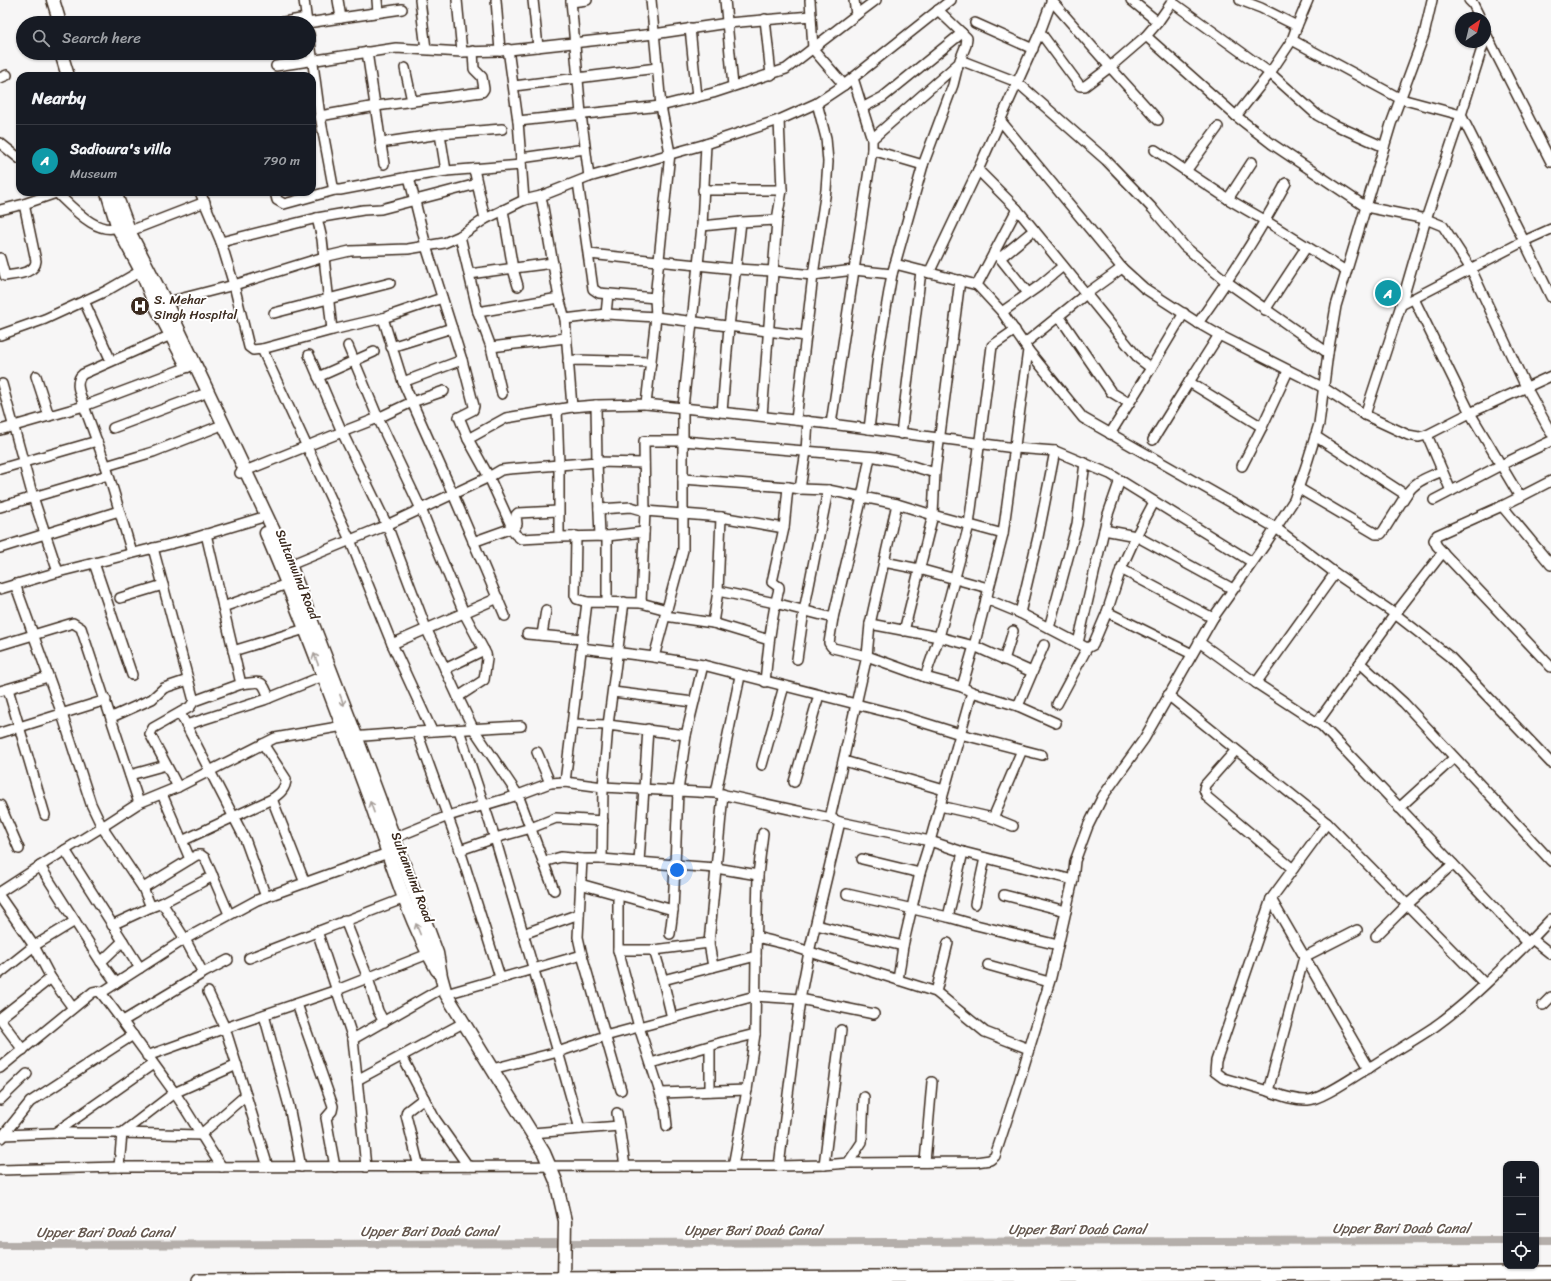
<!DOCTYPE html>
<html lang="en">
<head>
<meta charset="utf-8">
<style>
	:root { --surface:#171b24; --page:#242831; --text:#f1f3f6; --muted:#9ea1a6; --line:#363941; --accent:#7c3aed }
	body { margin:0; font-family:Sriracha,sans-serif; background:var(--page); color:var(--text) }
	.controls { position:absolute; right:12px; bottom:12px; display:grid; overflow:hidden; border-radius:8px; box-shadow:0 1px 3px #0004 }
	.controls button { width:36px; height:36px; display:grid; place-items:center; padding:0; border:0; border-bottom:1px solid var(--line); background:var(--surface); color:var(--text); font:20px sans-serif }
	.compass { position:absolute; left:1455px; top:12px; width:36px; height:36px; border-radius:50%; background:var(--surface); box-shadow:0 1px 3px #0004; rotate:35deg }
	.you { position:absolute; left:677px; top:870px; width:14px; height:14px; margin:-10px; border:3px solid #fff; border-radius:50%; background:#1a73e8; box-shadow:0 0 0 6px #1a73e833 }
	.badge { display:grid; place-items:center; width:26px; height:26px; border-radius:50%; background:var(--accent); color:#fff; font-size:13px; font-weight:700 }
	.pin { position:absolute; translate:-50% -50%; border:2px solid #fff; box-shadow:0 1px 4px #0006 }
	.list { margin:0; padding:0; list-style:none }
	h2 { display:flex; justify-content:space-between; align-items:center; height:52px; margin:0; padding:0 16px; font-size:17px }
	h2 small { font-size:13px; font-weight:400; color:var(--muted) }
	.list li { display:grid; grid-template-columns:26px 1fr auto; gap:12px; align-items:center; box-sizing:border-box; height:72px; padding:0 16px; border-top:1px solid var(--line) }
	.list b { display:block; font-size:15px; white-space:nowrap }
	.list p { margin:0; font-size:13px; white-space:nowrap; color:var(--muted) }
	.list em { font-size:13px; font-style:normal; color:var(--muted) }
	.icon { flex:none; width:22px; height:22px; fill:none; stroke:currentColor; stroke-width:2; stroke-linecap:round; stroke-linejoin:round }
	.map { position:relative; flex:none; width:1551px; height:1281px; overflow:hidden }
	.search { position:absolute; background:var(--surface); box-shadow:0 1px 3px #0004; left:16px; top:16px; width:300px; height:44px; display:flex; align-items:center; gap:10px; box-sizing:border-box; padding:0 14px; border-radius:22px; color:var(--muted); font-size:15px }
	.panel { position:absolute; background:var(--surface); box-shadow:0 1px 3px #0004; left:16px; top:72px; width:300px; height:124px; border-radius:12px }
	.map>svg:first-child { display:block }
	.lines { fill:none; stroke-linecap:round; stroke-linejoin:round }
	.canal { stroke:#b4aeaa; stroke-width:8 }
	.street-casing { stroke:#3b2a1e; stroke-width:12 }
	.secondary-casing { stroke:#3b2a1e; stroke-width:15 }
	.primary-casing { stroke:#3b2a1e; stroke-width:16 }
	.street { stroke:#fff; stroke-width:9 }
	.secondary { stroke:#fff; stroke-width:12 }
	.primary { stroke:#fff; stroke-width:13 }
	.oneway { stroke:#a79f9a }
	.labels { text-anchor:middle; stroke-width:4; stroke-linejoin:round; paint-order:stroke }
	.poi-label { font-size:13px; fill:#3b2a1e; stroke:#fff; text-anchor:start }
	.street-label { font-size:13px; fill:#3b2a1e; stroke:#fff }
	.water-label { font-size:14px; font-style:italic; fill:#65584f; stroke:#fff }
</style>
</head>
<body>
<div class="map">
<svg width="1551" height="1281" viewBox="0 0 1551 1281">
	<rect width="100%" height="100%" fill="#f7f6f6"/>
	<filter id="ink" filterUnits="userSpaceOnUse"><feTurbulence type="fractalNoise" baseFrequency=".025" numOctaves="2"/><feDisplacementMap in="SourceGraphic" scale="8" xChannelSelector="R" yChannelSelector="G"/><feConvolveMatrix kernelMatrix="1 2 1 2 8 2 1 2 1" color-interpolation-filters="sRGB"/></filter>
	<g filter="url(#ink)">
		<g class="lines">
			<g class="canal">
				<polyline points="1536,1240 1551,1240"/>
				<polyline points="0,1245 1506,1240"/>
			</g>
			<g class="street-casing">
				<g id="street">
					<polyline points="304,0 307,23"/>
					<polyline points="338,0 341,18"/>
					<polyline points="377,0 378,12"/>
					<polyline points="420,0 426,49"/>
					<polyline points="457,0 462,52"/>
					<polyline points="496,0 500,51"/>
					<polyline points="533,0 538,47"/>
					<polyline points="571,0 581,114 589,177"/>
					<polyline points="725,0 733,86"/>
					<polyline points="810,0 811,16"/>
					<polyline points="1051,0 1110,67 1146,36 1158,22 1131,0"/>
					<polyline points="1173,0 1172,2 1270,73 1317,115 1335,125 1384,147"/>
					<polyline points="1240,0 1261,8 1297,26 1292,40 1401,99 1461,115 1524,241 1401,305"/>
					<polyline points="1469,0 1473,4 1480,18"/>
					<polyline points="571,2 587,0"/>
					<polyline points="938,10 967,38 966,45 960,60 1017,82 1106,160 1152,208 1184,246 1227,282 1328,353"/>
					<polyline points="856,15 876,0"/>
					<polyline points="765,19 771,75"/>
					<polyline points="1158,22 1172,2"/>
					<polyline points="278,23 306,18"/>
					<polyline points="307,23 402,9"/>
					<polyline points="975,23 1033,49"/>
					<polyline points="1297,26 1308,0"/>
					<polyline points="690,28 697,97"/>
					<polyline points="1040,32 1080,86 1085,86 1110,67 1158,120"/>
					<polyline points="309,34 320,116 333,186 335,190 340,190 409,177 426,246 462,360 474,406 473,410 459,417 468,439"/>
					<polyline points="1486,34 1551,162"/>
					<polyline points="1146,36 1236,116"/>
					<polyline points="1292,40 1270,73 1236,116 1272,144 1366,207 1426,219 1461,115 1484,42"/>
					<polyline points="508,49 518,121 524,200"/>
					<polyline points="367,52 384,164"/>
					<polyline points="276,66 396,48 462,52 500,51 654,34 728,23 811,16 813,49 844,85"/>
					<polyline points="405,68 412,101"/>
					<polyline points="0,78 7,75"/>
					<polyline points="514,86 657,68"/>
					<polyline points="862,108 883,97 962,33"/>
					<polyline points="320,116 376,106 482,92 484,89 482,77 474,69 473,51"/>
					<polyline points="1000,120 1122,268 1144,288 1198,323 1219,335 1324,388 1365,415 1408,435 1419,437 1427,435 1470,413 1520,497 1502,506 1551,565"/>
					<polyline points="518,121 661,106 713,93 786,69 856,15 854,0"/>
					<polyline points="1218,127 1186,171 1228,199"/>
					<polyline points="440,134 446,171"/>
					<polyline points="872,139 959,63"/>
					<polyline points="0,143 20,159"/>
					<polyline points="380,143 440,134 502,129"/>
					<polyline points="872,150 923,165"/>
					<polyline points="1155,150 1186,171"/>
					<polyline points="521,158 585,149"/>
					<polyline points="1252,162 1228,199 1266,221 1346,271"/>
					<polyline points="474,169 485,219"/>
					<polyline points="409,177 446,171 521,165"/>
					<polyline points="578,182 593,289 599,293 655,298"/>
					<polyline points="703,190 782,190"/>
					<path d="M 56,192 C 72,207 99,239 122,225"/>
					<polyline points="200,192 221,242 234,285 249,347 253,350 262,349 350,540 392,644 432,731"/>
					<polyline points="275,192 277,200 284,204 335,190"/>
					<polyline points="1017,209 1139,359 1151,368 1184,313"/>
					<polyline points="0,210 24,204 56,193"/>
					<polyline points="503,210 513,269 518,286"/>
					<polyline points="317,218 363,210 381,209 477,184"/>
					<polyline points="702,226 741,222"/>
					<polyline points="1551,229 1524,241 1551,297"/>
					<polyline points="130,231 205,202"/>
					<polyline points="460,236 478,312 491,347 502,394"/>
					<polyline points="221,242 317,218 322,239 332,330 383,318 403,382 453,494 505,616"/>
					<polyline points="994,252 1000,258 1034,230"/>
					<polyline points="589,254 736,269 773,271 813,275 854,270 892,274"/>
					<path d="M 0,258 L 5,276 C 16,274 35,274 36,261 L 24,204"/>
					<polyline points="1000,258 1028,293"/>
					<polyline points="895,264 923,165 953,85 958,65"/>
					<polyline points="929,273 978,170"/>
					<polyline points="469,274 553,263"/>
					<polyline points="1414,299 1470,413 1551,376"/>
					<polyline points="84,301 111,361"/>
					<polyline points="160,304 234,285 324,257 350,251 408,249 444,243 460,236 485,219 524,200 541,196 589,177 706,144 779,120 817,103 844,85 951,0"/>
					<polyline points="1265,310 1307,246"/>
					<polyline points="478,312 559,298"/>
					<polyline points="1002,312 1039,286 1063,266"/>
					<polyline points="274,313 390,283"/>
					<polyline points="606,314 608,294"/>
					<polyline points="1059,316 1111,392 1129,403"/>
					<polyline points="383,318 442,298"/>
					<polyline points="565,319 606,314 656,317 806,336"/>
					<path d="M 1198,323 C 1230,278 1260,232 1286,183"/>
					<polyline points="0,335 45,319 106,291 146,268"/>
					<path d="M 171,335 L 83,374 C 73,382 81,395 84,406 L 188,367"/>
					<polyline points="1024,344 1086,294 1122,268"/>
					<polyline points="348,346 378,418 412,402 444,391"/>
					<polyline points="391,347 452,328"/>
					<polyline points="491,347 566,338"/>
					<polyline points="262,349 332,330"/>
					<polyline points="1028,350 1083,418 1276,528 1335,573 1395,614 1450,657 1551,763"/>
					<polyline points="309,355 342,432 378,418 421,509 464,613 486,654 487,659 484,680 458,697"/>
					<polyline points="568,361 576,360 651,362"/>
					<polyline points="36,376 49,416"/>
					<polyline points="318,377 374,352"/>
					<polyline points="403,382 462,360"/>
					<polyline points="1189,382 1219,335"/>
					<polyline points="2,384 33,497 58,572"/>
					<polyline points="646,404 831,424 872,150 872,139 853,78"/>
					<polyline points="596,405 646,404 656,317 655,298 670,153 661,106 651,0"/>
					<polyline points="557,409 559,464 559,537 607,536 607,602"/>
					<polyline points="722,412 729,327 741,222 777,220"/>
					<polyline points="1365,415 1401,305 1426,219 1443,226 1471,269 1526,387 1551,433"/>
					<polyline points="762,416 777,220 782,190 779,120"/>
					<polyline points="796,420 813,275 826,190 828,162 826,138 817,103"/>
					<polyline points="831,424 1015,448 1055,451 1110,474 1252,562"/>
					<polyline points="113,428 201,395"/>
					<polyline points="869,429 878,355 892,274 895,264 977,285"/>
					<polyline points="0,430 84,406 106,466 132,553"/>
					<polyline points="901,434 921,271"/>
					<polyline points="1110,434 1151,368"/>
					<polyline points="1427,435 1451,491"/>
					<polyline points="1153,440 1189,382 1262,427 1288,371"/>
					<polyline points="106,466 153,452 217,427"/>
					<polyline points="1242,466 1262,427"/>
					<polyline points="0,469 97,441"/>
					<polyline points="240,473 342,432 387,525 426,628 458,697 473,728 518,795 550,783 565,782 603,787 716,793 830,818 840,822 930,841 972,692 962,687 974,646 1003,534 1028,350 1002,312 977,285 1017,209 978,170 1040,32 1052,0"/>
					<polyline points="683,479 788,487"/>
					<polyline points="1298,488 1376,534 1381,534 1384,530 1406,495 1315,436"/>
					<polyline points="800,489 828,490 897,504 870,624 867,656 833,648 831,646 829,643 833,618 862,497 870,457"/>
					<path d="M 1406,495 C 1416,480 1427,478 1442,471"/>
					<polyline points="1520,497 1551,481"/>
					<polyline points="1434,500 1501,465 1551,441"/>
					<polyline points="897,504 933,515 1003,534"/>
					<polyline points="1502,506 1437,535 1434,540 1437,546 1551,667"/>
					<polyline points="0,507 108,475"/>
					<polyline points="599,509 631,507 645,511 644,441 683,441 876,457 896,461 935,473"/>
					<polyline points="1104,530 1136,536 1233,589"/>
					<polyline points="576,536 575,595 577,599 587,602"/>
					<polyline points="600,536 597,462 644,463"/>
					<polyline points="607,536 644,532"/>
					<polyline points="559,537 521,539 515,534 489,477 468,439 506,418 572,407"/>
					<polyline points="473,542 515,527 517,524 516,515 518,513 558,511"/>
					<polyline points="0,548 119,511"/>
					<polyline points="153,548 194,701 241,684 206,534"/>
					<polyline points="884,562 919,569 988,588"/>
					<polyline points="94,563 132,675"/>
					<polyline points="285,567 387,525 489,477 501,470 509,469 597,462 596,405 572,407 565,319 559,298 541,196"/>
					<polyline points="1121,569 1213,618"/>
					<polyline points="0,589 58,572 194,538 260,518"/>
					<polyline points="718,591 775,603 833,618"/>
					<polyline points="120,598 163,585"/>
					<polyline points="986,599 1020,613 1038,537 1055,451"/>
					<polyline points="641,603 645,511 721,517 784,528 788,487 800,489 806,451 808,421"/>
					<polyline points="223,607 287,584"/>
					<polyline points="1107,612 1192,654"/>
					<polyline points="1020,613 1087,648 1093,645 1107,612 1121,569 1136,536 1154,502"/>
					<polyline points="665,616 713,623 718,591 721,517"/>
					<polyline points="713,623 769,640"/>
					<polyline points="870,624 939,637 974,646 1032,672"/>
					<polyline points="1049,628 1077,524 1085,463"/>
					<polyline points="904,631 933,515 935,473 960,280"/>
					<polyline points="527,634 583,639"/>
					<polyline points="542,635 546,610"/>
					<polyline points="1078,643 1107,517 1120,480"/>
					<polyline points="392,644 498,598"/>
					<polyline points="0,645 73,623 81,628 139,803"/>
					<polyline points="581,648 654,657"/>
					<polyline points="233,651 305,629"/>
					<polyline points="797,659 804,611 828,490"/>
					<polyline points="1004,660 1013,631"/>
					<polyline points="1360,663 1404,703 1551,861"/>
					<polyline points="703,665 899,715 960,734 1042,755"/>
					<polyline points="445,669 484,650"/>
					<polyline points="925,677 939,637 969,525 992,346 1015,330"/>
					<path d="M 765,682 C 768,651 771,619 779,589 L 779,587 L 772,582 L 784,528"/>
					<polyline points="1256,683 1335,573"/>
					<path d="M 241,684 C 261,682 262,678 269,698"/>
					<polyline points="8,689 45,815"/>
					<polyline points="0,691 48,677"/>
					<polyline points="613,692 693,702"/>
					<polyline points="972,692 1018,706 1056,723"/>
					<path d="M 1168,695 L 1327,823 L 1271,899 L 1369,1068 C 1390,1054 1413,1041 1434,1027 C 1468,1003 1498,972 1528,943 L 1322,726 L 1256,683 L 1199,642"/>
					<polyline points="1057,704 1087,648"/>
					<polyline points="1018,706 1044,645"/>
					<polyline points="180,713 245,839 266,897"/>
					<polyline points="112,717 152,699 164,688 188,680"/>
					<polyline points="1317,723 1395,614 1443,552"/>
					<polyline points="572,724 608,725 624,602"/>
					<polyline points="186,725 264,700 328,674"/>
					<polyline points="459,730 495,838 558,1052 492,1069"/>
					<polyline points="417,732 460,850 500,977"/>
					<polyline points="0,733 106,700"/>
					<polyline points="351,737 417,732 521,726"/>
					<polyline points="1236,750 1205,785 1204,789 1207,797 1293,869"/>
					<polyline points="537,752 550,783"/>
					<polyline points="844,761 944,790"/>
					<polyline points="762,765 784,686"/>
					<polyline points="130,775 166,765"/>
					<polyline points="565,782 587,602 641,603 667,610"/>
					<polyline points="794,782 819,695"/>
					<polyline points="178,787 150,734 153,728 190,707 194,701"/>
					<polyline points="716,793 740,676"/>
					<polyline points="162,794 190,859"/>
					<polyline points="723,794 709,943 713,967 756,956 758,875"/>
					<polyline points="272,799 305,883"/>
					<polyline points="0,805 19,849"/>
					<polyline points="940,806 993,818 1013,826"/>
					<polyline points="1399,808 1454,758"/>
					<polyline points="830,818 867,656 925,677 962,687"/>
					<polyline points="993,818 1022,750"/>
					<polyline points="1327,823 1485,984"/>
					<polyline points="394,838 448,816 518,795 554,890"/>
					<path d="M 182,841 L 272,799 C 279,794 286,789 286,779 L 263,744"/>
					<polyline points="65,850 140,968"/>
					<polyline points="460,850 495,838 531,828 556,818 603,821"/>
					<polyline points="963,852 1073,880"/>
					<polyline points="602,859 603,787 608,725 686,735"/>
					<polyline points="862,859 920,873"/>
					<polyline points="543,862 561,857 582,859"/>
					<polyline points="639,862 648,729"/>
					<polyline points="40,866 101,962 116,983"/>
					<polyline points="580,884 673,910 675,865 716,868 758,875 763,833"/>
					<polyline points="143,888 197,855 201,855 205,858 229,914"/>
					<polyline points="0,892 65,850 102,827 91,804 62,714 15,584"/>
					<polyline points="847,894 948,917"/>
					<polyline points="618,895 618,950 639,1027 665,1108 667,1126"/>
					<polyline points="1004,895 1066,911"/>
					<polyline points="0,897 34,946 51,978 0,1018"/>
					<polyline points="162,903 213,876"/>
					<polyline points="975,904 985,858"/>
					<polyline points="345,920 368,978 378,1011 384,1022"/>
					<polyline points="112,925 151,907"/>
					<polyline points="816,925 903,946 920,873 930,841 963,852 948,917 976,925 1058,945"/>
					<path d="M 1357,930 L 1304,957 L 1268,1091 C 1280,1095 1294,1101 1308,1100 C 1323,1099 1354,1076 1369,1068"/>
					<polyline points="317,931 353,1039 366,1167"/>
					<polyline points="523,934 579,914"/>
					<polyline points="670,934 673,910"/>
					<polyline points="1376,936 1408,904 1453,864"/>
					<polyline points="756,937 785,944 936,992 985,1032 1029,1049"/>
					<polyline points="1532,939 1551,954"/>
					<polyline points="1528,943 1551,919"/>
					<polyline points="618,950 654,950 709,943"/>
					<polyline points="654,950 663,980 713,967"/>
					<polyline points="582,955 621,1090"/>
					<polyline points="249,958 405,898"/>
					<polyline points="101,962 123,941"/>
					<polyline points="988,965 1049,982"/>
					<polyline points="0,973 34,946 75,921"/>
					<polyline points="203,973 228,960"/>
					<polyline points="51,978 73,1008"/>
					<polyline points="663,980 672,1018"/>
					<polyline points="898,980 903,946"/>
					<polyline points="208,992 225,1028 337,990 428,954"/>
					<polyline points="936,992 948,943"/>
					<polyline points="101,993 185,939 257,900 388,853"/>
					<polyline points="446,994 582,955 578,937 582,859 602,859 675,865 678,791 686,735 703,665 654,657 683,550 683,408 702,226 706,144"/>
					<polyline points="297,1004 333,1106 332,1111 326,1118 335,1167"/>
					<polyline points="1543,1005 1551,997"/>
					<polyline points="264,1015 289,1106 301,1167"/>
					<polyline points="0,1019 23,1050"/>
					<polyline points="123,1021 203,973 185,939 162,903 151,907 143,888 102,827 139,803 178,787 275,738 349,725"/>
					<polyline points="353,1039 444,987"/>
					<polyline points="710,1046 710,1091"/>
					<polyline points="402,1056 435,1119 468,1166"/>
					<polyline points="651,1063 723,1042 755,1034"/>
					<path d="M 0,1068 L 93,992 L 98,991 L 101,993 C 126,1025 150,1059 174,1092 C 191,1116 205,1143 222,1167"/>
					<polyline points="357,1080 463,1023"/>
					<polyline points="1268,1091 1223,1078 1215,1072 1216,1061 1271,899"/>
					<polyline points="661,1093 747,1090 755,1034 756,956"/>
					<polyline points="246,1095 268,1167"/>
					<polyline points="0,1100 27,1074"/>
					<polyline points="617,1113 625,1166"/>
					<polyline points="580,1129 558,1052 605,1036 755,996 800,999 874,1014"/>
					<polyline points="55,1133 153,1064"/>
					<polyline points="532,1133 619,1126"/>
					<polyline points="3,1135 55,1133 122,1133 174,1093 237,1065"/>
					<polyline points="1,1138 30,1102 133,1035"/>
					<polyline points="925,1162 932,1082"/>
					<polyline points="848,1163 862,1142 864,1097"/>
					<polyline points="824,1165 848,1163 976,1162 990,1160 995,1156 1016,1092 1051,977 1073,880 1075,861 1088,826 1103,796 1144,739 1213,618 1264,546 1294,500 1306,466 1319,424 1328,353 1336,306 1391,124 1424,35 1432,0"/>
					<polyline points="733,1166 779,1166 800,999 809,952 840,822"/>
					<polyline points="779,1166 824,1165 841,1030"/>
					<polyline points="119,1167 122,1133 200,1135 246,1095 225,1028 147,1056"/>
					<polyline points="419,1167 406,1115 407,1111 424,1098"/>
					<polyline points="0,1170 119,1167 733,1166 747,1090"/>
				</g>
			</g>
			<g class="secondary-casing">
				<g id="secondary">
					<polyline points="53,0 60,23"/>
					<polyline points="61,53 68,76"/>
					<polyline points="107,192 118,228 141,271 155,305 187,366"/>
					<polyline points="115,192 131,235 166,303 290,565 356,736 437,953 441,976 446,994 544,1153 556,1181 565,1221 564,1281"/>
					<path d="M 266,533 C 303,620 336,709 369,798 C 389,855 407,917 437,970"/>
				</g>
			</g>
			<g class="primary-casing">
				<polyline id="primary" points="199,1281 1551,1273"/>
			</g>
			<use href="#street" class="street"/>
			<use href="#secondary" class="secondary"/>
			<use href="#primary" class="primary"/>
		</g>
		<defs><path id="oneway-shaft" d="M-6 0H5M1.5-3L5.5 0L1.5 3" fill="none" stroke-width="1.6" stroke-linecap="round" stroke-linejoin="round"/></defs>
		<g class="oneway">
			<use href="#oneway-shaft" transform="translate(316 659) rotate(-111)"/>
			<use href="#oneway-shaft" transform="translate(342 700) rotate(69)"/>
			<use href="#oneway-shaft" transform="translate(372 807) rotate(-110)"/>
			<use href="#oneway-shaft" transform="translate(418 929) rotate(-112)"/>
		</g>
	</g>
	<defs>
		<g id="hospital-disc" transform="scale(1)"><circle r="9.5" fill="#3b2a1e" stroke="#fff"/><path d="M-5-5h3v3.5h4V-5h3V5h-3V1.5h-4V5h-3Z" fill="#fff"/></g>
	</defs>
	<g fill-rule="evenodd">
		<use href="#hospital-disc" x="140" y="306"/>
	</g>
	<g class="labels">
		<g class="poi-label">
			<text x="154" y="304">S. Mehar<tspan x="154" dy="15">Singh Hospital</tspan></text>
		</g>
		<g class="street-label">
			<text transform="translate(298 574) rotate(68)" y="5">Sultanwind Road</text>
			<text transform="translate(413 877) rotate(69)" y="5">Sultanwind Road</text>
		</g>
		<g class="water-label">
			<text x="1401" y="1233">Upper Bari Doab Canal</text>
			<text x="1077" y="1234">Upper Bari Doab Canal</text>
			<text x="753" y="1235">Upper Bari Doab Canal</text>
			<text x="429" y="1236">Upper Bari Doab Canal</text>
			<text x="105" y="1237">Upper Bari Doab Canal</text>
		</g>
	</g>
</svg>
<div class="controls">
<button>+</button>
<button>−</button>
<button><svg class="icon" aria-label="locate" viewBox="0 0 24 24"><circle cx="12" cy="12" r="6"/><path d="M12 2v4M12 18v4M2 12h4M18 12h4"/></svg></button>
</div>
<svg class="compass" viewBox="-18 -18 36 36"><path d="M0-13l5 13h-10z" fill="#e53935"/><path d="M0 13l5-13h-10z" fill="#9ea1a6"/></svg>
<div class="you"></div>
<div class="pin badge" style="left:1388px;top:293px;background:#0f9aa8">A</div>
<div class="search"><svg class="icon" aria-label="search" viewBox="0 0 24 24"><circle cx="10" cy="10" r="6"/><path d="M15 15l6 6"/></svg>Search here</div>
<section class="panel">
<h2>Nearby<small></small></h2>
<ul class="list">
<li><span class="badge" style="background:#0f9aa8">A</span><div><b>Sadioura's villa</b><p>Museum</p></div><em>790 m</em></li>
</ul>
</section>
</div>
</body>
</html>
